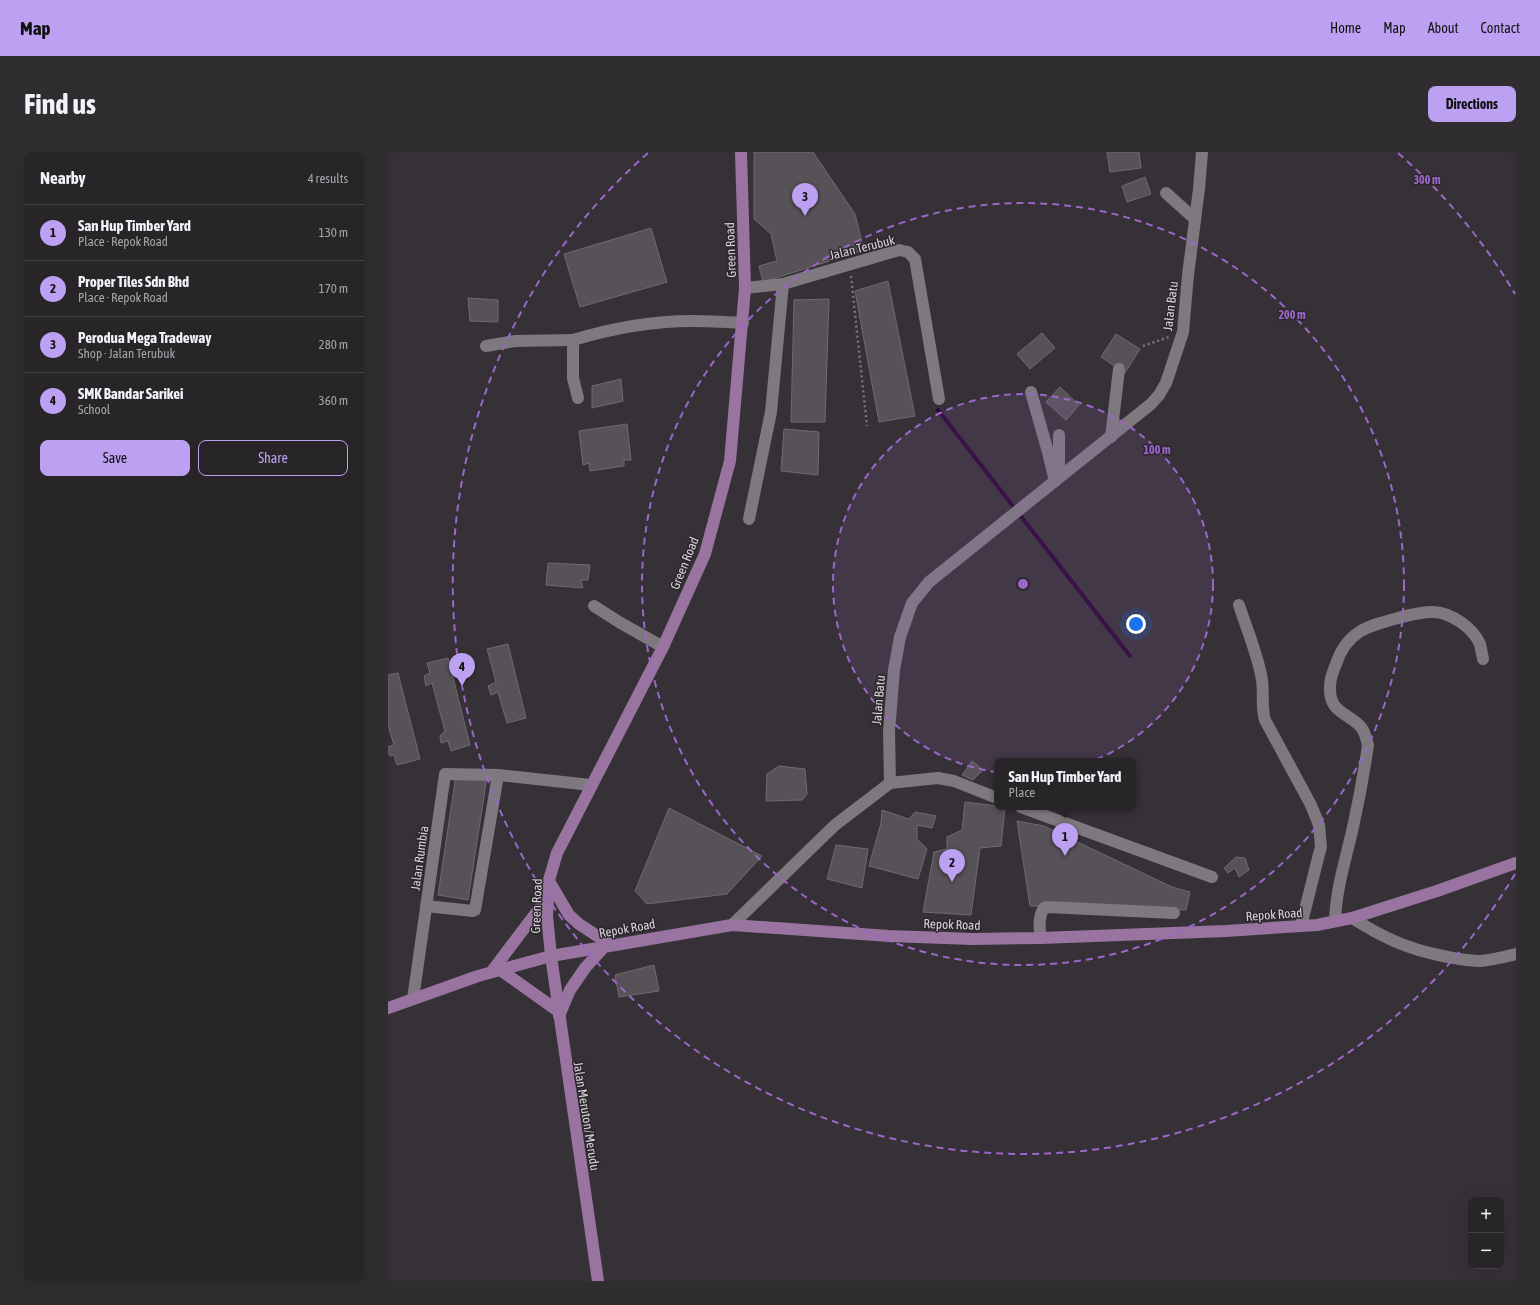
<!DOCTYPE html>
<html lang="en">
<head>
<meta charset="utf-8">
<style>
	:root { --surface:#282529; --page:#302d31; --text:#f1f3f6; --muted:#a5a5a8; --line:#444246; --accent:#bca0f2 }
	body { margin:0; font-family:"Asap Condensed",sans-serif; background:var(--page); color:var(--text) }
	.controls { position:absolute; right:12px; bottom:12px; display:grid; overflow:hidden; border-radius:8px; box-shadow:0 4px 16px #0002 }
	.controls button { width:36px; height:36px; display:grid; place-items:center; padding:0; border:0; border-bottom:1px solid var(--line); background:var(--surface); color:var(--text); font:20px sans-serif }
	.you { position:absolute; left:748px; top:472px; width:14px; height:14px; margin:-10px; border:3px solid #fff; border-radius:50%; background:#1a73e8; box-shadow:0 0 0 6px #1a73e833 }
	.badge { display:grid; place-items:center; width:26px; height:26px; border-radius:50%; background:var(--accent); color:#111; font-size:13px; font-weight:700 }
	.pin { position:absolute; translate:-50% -33px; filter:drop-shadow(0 1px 2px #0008) }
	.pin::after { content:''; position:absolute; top:21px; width:14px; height:12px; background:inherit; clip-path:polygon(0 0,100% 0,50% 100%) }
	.popup { position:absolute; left:606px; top:606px; width:142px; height:52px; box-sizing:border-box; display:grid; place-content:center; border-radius:8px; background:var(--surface); filter:drop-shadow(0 1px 3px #0005); font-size:13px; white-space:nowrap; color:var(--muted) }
	.popup b { font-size:15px; color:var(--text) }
	.popup::after { content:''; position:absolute; left:50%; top:100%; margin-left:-8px; border:8px solid transparent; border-top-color:var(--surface) }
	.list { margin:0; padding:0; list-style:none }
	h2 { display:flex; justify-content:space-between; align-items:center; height:52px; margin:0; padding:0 16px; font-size:17px }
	h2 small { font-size:13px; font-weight:400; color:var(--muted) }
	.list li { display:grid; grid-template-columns:26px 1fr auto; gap:12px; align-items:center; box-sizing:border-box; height:56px; padding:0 16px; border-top:1px solid var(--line) }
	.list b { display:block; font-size:15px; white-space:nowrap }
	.list p { margin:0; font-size:13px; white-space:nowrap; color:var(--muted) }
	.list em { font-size:13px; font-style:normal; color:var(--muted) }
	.actions { display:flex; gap:8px; padding:12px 16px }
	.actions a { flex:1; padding:9px 0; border:1px solid var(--accent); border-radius:8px; text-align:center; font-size:14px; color:var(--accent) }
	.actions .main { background:var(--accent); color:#111 }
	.map { position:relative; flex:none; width:1128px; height:1129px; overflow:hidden; border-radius:8px }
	header { display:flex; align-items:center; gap:24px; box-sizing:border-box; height:56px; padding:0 20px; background:var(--accent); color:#111 }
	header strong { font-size:19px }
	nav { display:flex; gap:22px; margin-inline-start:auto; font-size:14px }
	.intro { display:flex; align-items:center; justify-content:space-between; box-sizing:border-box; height:96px; padding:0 24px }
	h1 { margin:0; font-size:28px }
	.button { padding:10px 18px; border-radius:8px; background:var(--accent); color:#111; font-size:14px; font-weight:700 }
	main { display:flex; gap:24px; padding:0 24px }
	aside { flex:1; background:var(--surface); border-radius:8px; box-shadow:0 4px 16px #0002 }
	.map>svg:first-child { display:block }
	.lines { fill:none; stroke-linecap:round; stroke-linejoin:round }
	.stream { stroke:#2e0636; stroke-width:4 }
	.building { fill:#575158; stroke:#6f6a71 }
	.path { stroke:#7b777c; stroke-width:2.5; stroke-dasharray:2 3; stroke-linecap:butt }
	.minor { stroke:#7e787f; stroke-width:12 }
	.major { stroke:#9974a0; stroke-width:12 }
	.ring { fill:none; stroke:#9b67c8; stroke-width:2; stroke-dasharray:7 5 }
	.labels { text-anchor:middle; stroke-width:3; stroke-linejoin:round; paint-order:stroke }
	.street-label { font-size:13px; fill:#d7d4d8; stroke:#2c272d }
	.centre { fill:#9b67c8; stroke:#2c272d; stroke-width:2 }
	.ring-label { font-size:12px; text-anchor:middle; font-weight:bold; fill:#9b67c8; stroke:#2c272d; stroke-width:3; stroke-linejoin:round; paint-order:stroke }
</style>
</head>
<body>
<header>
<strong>Map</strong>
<nav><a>Home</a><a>Map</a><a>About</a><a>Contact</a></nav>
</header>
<div class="intro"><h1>Find us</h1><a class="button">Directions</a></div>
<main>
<aside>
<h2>Nearby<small>4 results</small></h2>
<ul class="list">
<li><span class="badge">1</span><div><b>San Hup Timber Yard</b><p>Place · Repok Road</p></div><em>130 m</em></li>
<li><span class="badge">2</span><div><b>Proper Tiles Sdn Bhd</b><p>Place · Repok Road</p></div><em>170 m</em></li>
<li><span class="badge">3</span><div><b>Perodua Mega Tradeway</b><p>Shop · Jalan Terubuk</p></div><em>280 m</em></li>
<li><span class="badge">4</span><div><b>SMK Bandar Sarikei</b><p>School</p></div><em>360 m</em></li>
</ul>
<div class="actions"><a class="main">Save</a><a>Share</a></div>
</aside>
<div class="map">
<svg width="1128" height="1129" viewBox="0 0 1128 1129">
	<rect width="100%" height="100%" fill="#363137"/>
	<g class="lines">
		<polyline class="stream" points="550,258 742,504"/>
	</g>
	<g class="building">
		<polygon points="366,0 425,0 467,62 476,98 375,130 371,114 389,109 383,82 366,67"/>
		<polygon points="719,0 751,0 753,16 722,20"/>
		<polygon points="757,25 763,42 739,50 734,34"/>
		<polygon points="263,76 279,130 192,155 176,102"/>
		<polygon points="500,129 527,264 491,270 467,139"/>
		<polygon points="80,146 110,148 110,170 82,169"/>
		<polygon points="441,147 437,270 403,270 406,148"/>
		<polygon points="654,181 667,196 642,217 629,202"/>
		<polygon points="728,182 752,197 737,221 713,205"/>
		<polygon points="233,227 235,249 204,256 204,234"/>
		<polygon points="672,235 691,253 678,268 658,250"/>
		<polygon points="239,272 243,308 236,308 236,314 202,319 201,311 195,313 191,279"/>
		<polygon points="396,277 431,280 430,323 393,319"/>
		<polygon points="160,411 202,413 200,428 193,428 195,436 158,433"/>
		<polygon points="120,492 138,566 119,571 110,540 103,543 100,534 108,530 99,497"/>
		<polygon points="60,506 82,593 63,599 60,589 53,591 52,584 57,579 44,531 38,534 36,524 42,521 39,511"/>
		<polygon points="10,521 32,607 9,613 6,603 2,604 0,600 0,595 6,593 0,573 0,523"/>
		<polygon points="584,609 595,618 585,628 574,623"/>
		<polygon points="391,614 417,617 419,642 414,648 378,649 379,622"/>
		<polygon points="68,623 99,625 80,748 50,743"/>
		<polygon points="577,650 617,655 613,694 592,696 583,763 535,760 546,700 559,697 559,685 574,678"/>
		<polygon points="281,656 374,704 339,742 259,752 247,739"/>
		<polygon points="494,658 521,667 527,660 548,664 544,676 529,673 529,687 539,697 530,727 481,714 493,671"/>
		<polygon points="629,669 656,674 784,735 802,740 798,758 642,754"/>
		<polygon points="448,693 480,697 474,736 439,727"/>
		<polygon points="848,705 857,706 861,718 851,725 847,716 840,721 836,716"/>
		<polygon points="266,813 271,839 231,845 227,823"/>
	</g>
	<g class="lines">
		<g class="path">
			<polyline points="463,124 479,274"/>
			<polyline points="755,194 781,185"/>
		</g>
		<g class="minor">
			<polyline points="778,41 807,67"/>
			<polyline points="357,136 395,132 511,98 520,100 527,107 551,247"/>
			<polyline points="98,194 127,189 185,188"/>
			<polyline points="643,240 660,300 667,329"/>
			<path d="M 190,246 L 185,226 L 185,188 C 222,177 264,169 303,169 C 320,169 338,170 355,171"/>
			<polyline points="671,283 671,325"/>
			<polyline points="723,285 731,217"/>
			<polyline points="361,367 383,260 395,132"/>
			<path d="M 851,453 C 859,478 870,503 874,528 C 876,542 873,555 877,568 L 923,653 L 931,673 L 933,695 L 931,702 L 913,774"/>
			<polyline points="206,454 231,470 275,495"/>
			<polyline points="502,631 550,626 566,629 609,646"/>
			<polyline points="633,655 824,725"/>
			<polyline points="38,754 85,759 87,758 110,623"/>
			<path d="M 964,766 C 994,785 1019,797 1055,804 C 1066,806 1079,809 1092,809 C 1104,808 1116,805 1128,802"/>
			<path d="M 947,769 C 948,736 958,707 965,675 C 971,648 976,621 980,593 C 978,586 977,579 972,574 C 958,560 941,560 942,535 C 942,527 945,519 948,512 C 959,479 980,474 1010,466 C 1022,463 1035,459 1046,460 C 1064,461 1085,476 1092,492 C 1093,497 1094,502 1095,507"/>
			<polyline points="344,773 447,673 502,631 501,579 506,518 512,485 524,451 541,430 763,252 771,243 778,231 795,180 800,123 811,37 814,0"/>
			<path d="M 653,786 C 651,776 650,765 656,756 L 659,755 L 786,761"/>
			<polyline points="25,847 57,622 110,623 203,633"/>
		</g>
		<g class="major">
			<polyline points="161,729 181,763 191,772 223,793"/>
			<polyline points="111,817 170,859"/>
			<polyline points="104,819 160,745"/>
			<polyline points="0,856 90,824 163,804 344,773 501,784 585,787 653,786 838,779 929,773 964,766 1049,739 1128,711"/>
			<polyline points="171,864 182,838 197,816 217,794"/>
			<polyline points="210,1129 163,804 159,764 161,728 169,701 275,495 317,402 342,309 357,136 353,0"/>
		</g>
	</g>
	<circle cx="635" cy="432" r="190" fill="#9b67c8" fill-opacity=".12"/>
	<g class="ring">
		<circle cx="635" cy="432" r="190"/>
		<circle cx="635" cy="432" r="381"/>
		<path d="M1127 722A571 571 0 1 1 260 1M1010 1A571 571 0 0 1 1127 142"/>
	</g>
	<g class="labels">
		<g class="street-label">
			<text transform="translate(474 95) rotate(-14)" y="5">Jalan Terubuk</text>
			<text transform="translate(342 98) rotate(-92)" y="5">Green Road</text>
			<text transform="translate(782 154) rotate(-83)" y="5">Jalan Batu</text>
			<text transform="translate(296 411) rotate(-68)" y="5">Green Road</text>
			<text transform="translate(490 548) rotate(-85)" y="5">Jalan Batu</text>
			<text transform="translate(31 706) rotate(-82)" y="5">Jalan Rumbia</text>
			<text transform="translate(148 754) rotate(-88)" y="5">Green Road</text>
			<text transform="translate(886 762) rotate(-4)" y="5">Repok Road</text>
			<text transform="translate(564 772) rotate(2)" y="5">Repok Road</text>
			<text transform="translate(239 776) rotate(-10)" y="5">Repok Road</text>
			<text transform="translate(199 964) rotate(81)" y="5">Jalan Meruton/Merudu</text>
		</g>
	</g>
	<circle cx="635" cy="432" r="6" class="centre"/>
	<g class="ring-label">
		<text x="1039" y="32">300 m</text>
		<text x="904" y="167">200 m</text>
		<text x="769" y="302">100 m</text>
	</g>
</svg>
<div class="controls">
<button>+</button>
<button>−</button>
</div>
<div class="you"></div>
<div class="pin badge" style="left:677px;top:704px">1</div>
<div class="popup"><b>San Hup Timber Yard</b>Place</div>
<div class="pin badge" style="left:564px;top:730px">2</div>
<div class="pin badge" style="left:417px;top:64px">3</div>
<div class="pin badge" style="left:74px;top:534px">4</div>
</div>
</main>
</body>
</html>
